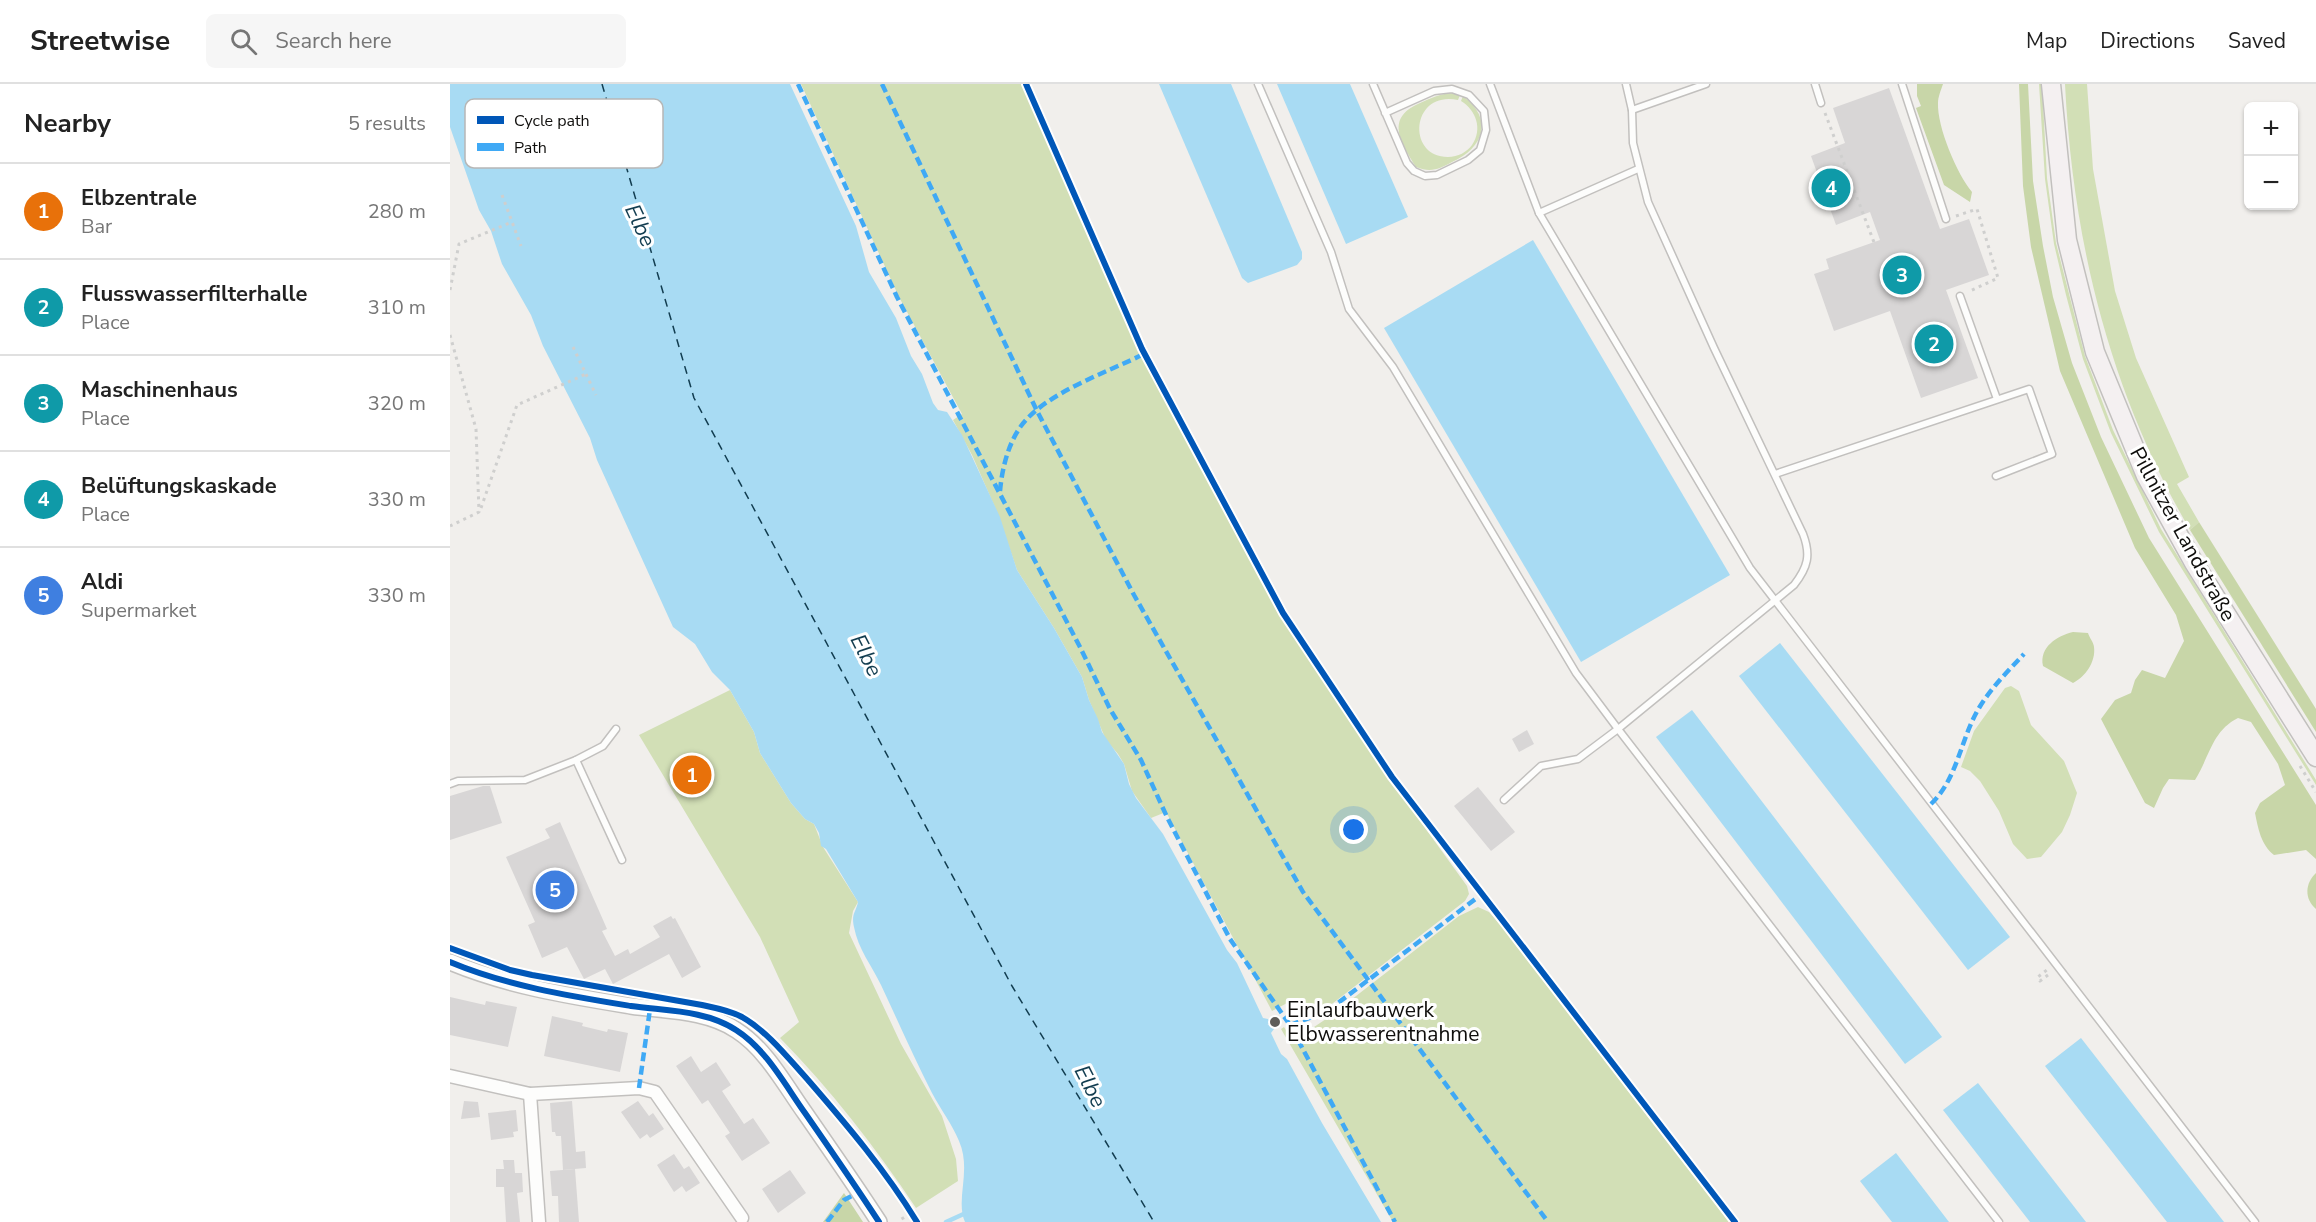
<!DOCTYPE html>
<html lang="en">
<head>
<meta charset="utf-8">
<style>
	:root { --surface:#fff; --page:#f6f6f6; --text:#222; --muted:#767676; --line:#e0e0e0; --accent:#d93025 }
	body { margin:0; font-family:"Nunito Sans",sans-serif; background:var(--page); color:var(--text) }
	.controls { position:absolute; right:18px; top:18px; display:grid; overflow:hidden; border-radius:9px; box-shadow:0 2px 4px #0004 }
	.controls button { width:54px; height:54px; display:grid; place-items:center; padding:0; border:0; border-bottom:2px solid var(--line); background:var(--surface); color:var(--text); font:30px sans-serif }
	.you { position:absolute; left:904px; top:746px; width:21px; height:21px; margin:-15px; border:4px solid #fff; border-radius:50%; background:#1a73e8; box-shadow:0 0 0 9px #1a73e833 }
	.badge { display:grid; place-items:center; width:39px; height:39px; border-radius:50%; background:var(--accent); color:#fff; font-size:20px; font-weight:700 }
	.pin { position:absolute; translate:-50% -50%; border:3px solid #fff; box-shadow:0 2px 6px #0006 }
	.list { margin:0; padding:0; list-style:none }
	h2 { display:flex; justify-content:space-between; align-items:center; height:78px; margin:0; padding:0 24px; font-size:26px }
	h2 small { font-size:20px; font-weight:400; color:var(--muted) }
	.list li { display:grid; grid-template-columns:39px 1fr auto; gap:18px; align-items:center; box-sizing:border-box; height:96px; padding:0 24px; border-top:2px solid var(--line) }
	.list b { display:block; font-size:22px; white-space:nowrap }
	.list p { margin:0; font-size:20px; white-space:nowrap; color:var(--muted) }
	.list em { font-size:20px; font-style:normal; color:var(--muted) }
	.icon { flex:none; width:33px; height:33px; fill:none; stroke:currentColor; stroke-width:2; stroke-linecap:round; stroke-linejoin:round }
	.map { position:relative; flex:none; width:1866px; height:1138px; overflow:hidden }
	header { display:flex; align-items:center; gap:36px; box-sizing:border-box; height:84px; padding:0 30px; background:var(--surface); border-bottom:2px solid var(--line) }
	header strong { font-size:28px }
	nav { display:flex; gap:33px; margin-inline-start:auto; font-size:21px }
	.search { width:420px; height:54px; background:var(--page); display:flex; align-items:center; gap:15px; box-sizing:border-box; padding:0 21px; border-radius:9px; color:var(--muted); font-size:22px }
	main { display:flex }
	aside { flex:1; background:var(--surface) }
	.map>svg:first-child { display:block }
	.green { fill:#d2dfb6 }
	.forest { fill:#c8d6a8 }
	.water { fill:#a8dbf3 }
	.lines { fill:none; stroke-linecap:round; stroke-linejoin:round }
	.stream { stroke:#a8dbf3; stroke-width:4.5 }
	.ferry { stroke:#123d50; stroke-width:1.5; stroke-dasharray:8 6; stroke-linecap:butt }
	.building { fill:#d8d6d6 }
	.service-casing { stroke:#c2c0be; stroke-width:9 }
	.minor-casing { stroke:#c2c0be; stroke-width:15 }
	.tertiary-casing { stroke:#c2c0be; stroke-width:18 }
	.secondary-casing { stroke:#c2c0be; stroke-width:21 }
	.path { stroke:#cfcfce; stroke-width:3; stroke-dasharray:3 4.5; stroke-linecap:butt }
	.service { stroke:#fdfdfc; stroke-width:6 }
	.minor { stroke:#fdfdfc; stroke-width:12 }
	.tertiary { stroke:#fdfdfc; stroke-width:15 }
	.secondary { stroke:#f4f0f1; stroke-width:18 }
	.quiet { stroke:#3fa9f5; stroke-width:4.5; stroke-dasharray:9 4.5; stroke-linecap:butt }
	.cycleway-casing { stroke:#fff; stroke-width:10 }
	.cycleway { stroke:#0057b8; stroke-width:6 }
	.poi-dot { fill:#5e5d5a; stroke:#fff; stroke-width:2 }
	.labels { text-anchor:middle; stroke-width:6; stroke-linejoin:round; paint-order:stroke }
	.street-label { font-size:21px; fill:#0f0e0c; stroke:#fff }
	.poi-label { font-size:21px; fill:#0f0e0c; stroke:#fff; text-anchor:start }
	.water-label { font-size:22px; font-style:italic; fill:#123d50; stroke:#fff }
	.key { fill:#fff; stroke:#b7b7b6; stroke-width:1.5 }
	.key-label { font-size:16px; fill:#0f0e0c }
</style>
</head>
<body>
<header>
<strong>Streetwise</strong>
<div class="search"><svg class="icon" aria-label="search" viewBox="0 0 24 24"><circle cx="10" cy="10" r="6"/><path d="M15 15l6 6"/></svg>Search here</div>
<nav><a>Map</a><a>Directions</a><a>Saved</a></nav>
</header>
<main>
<aside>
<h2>Nearby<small>5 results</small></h2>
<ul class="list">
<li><span class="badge" style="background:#e8710a">1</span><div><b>Elbzentrale</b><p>Bar</p></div><em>280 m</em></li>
<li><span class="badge" style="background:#0f9aa8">2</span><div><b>Flusswasserfilterhalle</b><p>Place</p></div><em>310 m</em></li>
<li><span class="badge" style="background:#0f9aa8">3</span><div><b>Maschinenhaus</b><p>Place</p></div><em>320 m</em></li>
<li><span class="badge" style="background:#0f9aa8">4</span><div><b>Belüftungskaskade</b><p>Place</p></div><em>330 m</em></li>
<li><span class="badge" style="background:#3f7fe0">5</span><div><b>Aldi</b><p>Supermarket</p></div><em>330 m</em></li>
</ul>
</aside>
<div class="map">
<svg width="1866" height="1138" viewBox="0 0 1866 1138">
	<rect width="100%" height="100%" fill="#f1efec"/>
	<g class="green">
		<polygon points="351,0 572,0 688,266 829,531 939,694 1017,802 1019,810 1015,817 878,923 841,917 822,927 716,728 701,734 682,707 674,680 668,670 656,656 639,616 632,593 604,544 567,486 547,428 522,371 503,336 512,330 449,213"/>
		<polygon points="1589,0 1592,0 1597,94 1606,159 1635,272 1663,346 1711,445 1866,696 1866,701 1709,448 1661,349 1633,275 1616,211 1604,160 1595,95"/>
		<path d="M 1615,0 L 1637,0 L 1643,85 L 1665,207 L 1686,274 L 1739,393 L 1727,400 L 1749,438 L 1740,446 C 1660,308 1623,159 1615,0 Z"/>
		<path d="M 1001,9 L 1010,11 L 1008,16 C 961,6 956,73 998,73 C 1008,73 1017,68 1022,61 C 1033,45 1026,26 1011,17 L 1013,12 C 1044,35 1034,64 1002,78 C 989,85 981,89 966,83 C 950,57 935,34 970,19 C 981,14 990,10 1001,9 Z"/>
		<polygon points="1561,602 1569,607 1581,641 1614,677 1627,709 1620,731 1612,748 1591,773 1577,775 1563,760 1549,727 1530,697 1520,687 1511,683 1524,647 1555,604"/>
		<path d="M 280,606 L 304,648 L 310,669 L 341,719 L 355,735 L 364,740 L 373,763 L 408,818 L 403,827 L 399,849 L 451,960 L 492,1032 L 506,1075 L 508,1097 L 466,1124 C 426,1064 381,1006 330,954 L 349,938 L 310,853 L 189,651 Z"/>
		<polygon points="1028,823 1039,828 1048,838 1279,1138 943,1138 831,945 834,943 843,957 879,933 1009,832"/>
	</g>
	<g class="forest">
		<path d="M 1467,0 L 1493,0 C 1491,6 1488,13 1488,19 C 1487,43 1507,90 1522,108 L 1520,118 L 1494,101 L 1466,24 L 1471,22 L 1467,12 Z"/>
		<path d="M 1569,0 L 1578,0 L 1583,97 L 1593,162 L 1603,213 L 1622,279 L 1651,353 L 1699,454 L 1866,721 L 1866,775 L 1856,766 L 1824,771 C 1811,761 1808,744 1805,729 L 1810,719 L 1835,701 L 1828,680 L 1801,638 L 1788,634 C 1762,647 1760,672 1745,696 L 1719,695 L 1713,704 L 1704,724 L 1695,719 L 1651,635 L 1665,616 L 1681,609 L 1685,596 L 1692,586 L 1715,594 L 1734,557 L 1726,531 L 1685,464 L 1610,287 L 1581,163 L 1573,102 Z"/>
		<polygon points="1749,438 1866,625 1866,648 1740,446"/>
		<path d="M 1623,548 L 1638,549 C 1639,553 1644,559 1644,563 C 1646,578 1635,593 1623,599 L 1593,582 C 1589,563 1607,552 1623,548 Z"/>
		<path d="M 1866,789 L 1866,825 C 1854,815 1855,799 1866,789 Z"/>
		<polygon points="394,1109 413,1138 373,1138"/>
	</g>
	<g class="water">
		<path d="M 0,0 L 340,0 L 406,142 L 419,188 L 446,234 L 461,272 L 472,290 L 483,319 L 488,326 L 497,328 L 512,351 L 550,433 L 567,486 L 604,544 L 632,593 L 639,616 L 648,635 L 652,648 L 674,680 L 679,700 L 686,714 L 713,750 L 777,866 L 787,879 L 813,934 L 818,935 L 821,939 L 817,941 L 821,940 L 824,945 L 821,949 L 831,970 L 837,975 L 872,1039 L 931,1138 L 515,1138 C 505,1115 522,1087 509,1057 C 502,1040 491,1026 482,1009 C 464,974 448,937 431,901 C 422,882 408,865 404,843 C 401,830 406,828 408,818 L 376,765 L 371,762 L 369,749 L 364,740 L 355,735 L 341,719 L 310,669 L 304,648 L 280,606 L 262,588 L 245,560 L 223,543 L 147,376 L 140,354 L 93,262 L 81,231 L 52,180 L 41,147 L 29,126 L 0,43 Z"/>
		<polygon points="709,0 781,0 852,168 852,175 847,181 798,199 792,194"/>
		<polygon points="827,0 900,0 958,133 896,160"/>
		<polygon points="1083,156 1280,491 1131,578 934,244"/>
		<polygon points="1330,559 1560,853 1518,886 1289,592"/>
		<polygon points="1242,626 1492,953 1455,980 1206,653"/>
		<polygon points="1631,954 1774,1138 1717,1138 1595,982"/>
		<polygon points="1528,999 1636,1138 1580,1138 1493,1026"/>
		<polygon points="1446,1069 1499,1138 1442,1138 1410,1097"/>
	</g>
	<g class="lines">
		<polyline class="stream" points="496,1138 518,1128"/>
		<polyline class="ferry" points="152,0 244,314 562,902 704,1138"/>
	</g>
	<g class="building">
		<polygon points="1439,4 1490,145 1519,135 1539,191 1496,206 1528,294 1471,314 1440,227 1384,247 1364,190 1379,185 1376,175 1430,156 1420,128 1386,141 1361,72 1395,59 1383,24"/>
		<polygon points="1077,646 1084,660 1069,668 1062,655"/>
		<polygon points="33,702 40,702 52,739 0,756 0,712"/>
		<polygon points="1028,703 1065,748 1041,767 1004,722"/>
		<polygon points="110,738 157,845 152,847 165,872 178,865 180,870 210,853 203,842 221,832 223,835 225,834 251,883 232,894 219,870 163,900 155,885 134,895 117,863 92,874 78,841 85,838 56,773 100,754 95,745"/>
		<polygon points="0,913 35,921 36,917 67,923 58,963 0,951"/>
		<polygon points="102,932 133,939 132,942 157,948 158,945 178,949 170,988 94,972"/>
		<polygon points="241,972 251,988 266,978 281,1001 272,1007 294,1040 303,1034 320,1059 292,1077 275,1052 280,1049 258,1016 252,1020 226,982"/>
		<polygon points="14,1017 28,1018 30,1033 11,1035"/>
		<polygon points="122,1017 126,1068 135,1067 136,1084 113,1086 111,1052 106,1052 105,1048 102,1048 100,1019"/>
		<polygon points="188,1017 199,1032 203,1029 214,1045 200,1054 197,1050 190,1055 171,1028"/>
		<polygon points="66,1026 68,1047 63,1048 64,1053 41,1056 38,1029"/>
		<polygon points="224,1070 234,1085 239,1082 250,1099 236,1108 232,1102 224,1108 207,1081"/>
		<polygon points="53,1076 64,1076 65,1089 72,1089 73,1108 67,1109 70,1138 56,1138 54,1103 46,1103 46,1085 54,1085"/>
		<polygon points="125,1085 129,1138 109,1138 108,1112 102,1112 100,1087"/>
		<polygon points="340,1086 356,1109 328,1129 312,1105"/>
	</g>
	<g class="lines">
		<g class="service-casing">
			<g id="service">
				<polyline points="576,0 692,265 833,529 942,693 1285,1138"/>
				<polyline points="808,0 881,168 899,225 943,283 1126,589 1168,645 1549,1138"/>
				<polyline points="923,0 957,79 964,87 975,92 987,91 1018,76 1030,66 1036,46 1034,27 1019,11 1002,5 984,7 935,29"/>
				<polyline points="1040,0 1089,129 1300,484 1805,1138"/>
				<polyline points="1365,0 1371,19"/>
				<polyline points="1452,0 1496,135"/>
				<polyline points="1182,26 1256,0"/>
				<polyline points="1089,129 1188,85"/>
				<polyline points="1510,212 1547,315"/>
				<polyline points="1325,390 1579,305 1602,370 1546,392"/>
				<polyline points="126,676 172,776"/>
				<polyline points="0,700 8,697 75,696 126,676 153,662 166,645"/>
				<path d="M 1054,716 L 1091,682 L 1128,675 L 1168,645 L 1344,501 C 1358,483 1361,471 1353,450 L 1264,264 L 1198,118 L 1183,59 L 1182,26 L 1176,0"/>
			</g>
		</g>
		<g class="minor-casing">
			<g id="minor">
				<polyline points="0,992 80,1010 189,1004 205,1008 292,1134"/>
				<polyline points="80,1010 89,1138"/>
			</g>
		</g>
		<g class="tertiary-casing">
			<path id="tertiary" d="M 0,878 C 57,902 120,912 181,922 C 215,927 256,926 286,946 C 316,965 335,1001 355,1029 C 380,1065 405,1101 429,1138"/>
		</g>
		<g class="secondary-casing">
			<polyline id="secondary" points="1601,0 1617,156 1645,268 1696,392 1744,479 1866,673"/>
		</g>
		<g class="path">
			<polyline points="1375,29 1425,161"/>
			<polyline points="52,111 71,162"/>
			<polyline points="1506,132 1527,125 1548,194 1520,207"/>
			<polyline points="0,206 9,160 62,138"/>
			<polyline points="0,251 26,345 29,428 0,442"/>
			<polyline points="123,263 146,311"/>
			<polyline points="31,424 67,321 136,290"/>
			<polyline points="1850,682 1866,708"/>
			<polyline points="1598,891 1590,897 1588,893 1598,885"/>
			<polyline points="452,1133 455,1138"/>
		</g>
		<use href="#service" class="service"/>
		<use href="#minor" class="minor"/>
		<use href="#tertiary" class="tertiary"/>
		<use href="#secondary" class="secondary"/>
		<g class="quiet">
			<polyline points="348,0 447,213 630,563 660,625 691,676 717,733 780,855 840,941 945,1138"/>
			<polyline points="432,0 587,327 684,511 853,808 1098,1138"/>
			<path d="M 550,407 C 552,385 558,360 571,342 C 595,309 658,288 694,270"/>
			<path d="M 1481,720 C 1508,694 1510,656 1529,624 C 1541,604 1558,587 1574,570"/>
			<polyline points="840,941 876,928 1032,810"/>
			<polyline points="189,1004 200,925"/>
			<polyline points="377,1138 394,1116 409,1108"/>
		</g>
		<g class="cycleway-casing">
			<g id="cycleway">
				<polyline points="576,0 692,265 833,529 942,693 1285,1138"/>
				<path d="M 0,864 L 60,886 L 82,891 L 252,921 C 266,924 279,926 292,933 C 318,948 338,974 358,996 C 397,1041 436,1087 467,1138"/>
				<path d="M 0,878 C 57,902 120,912 181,922 C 215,927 256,926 286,946 C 316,965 335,1001 355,1029 C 380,1065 405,1101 429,1138"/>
			</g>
		</g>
		<use href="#cycleway" class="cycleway"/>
	</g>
	<circle class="poi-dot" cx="825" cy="938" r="6"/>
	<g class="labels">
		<g class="street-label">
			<text transform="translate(1733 450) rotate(61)" y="7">Pillnitzer Landstraße</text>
		</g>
		<g class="poi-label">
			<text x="837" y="933">Einlaufbauwerk<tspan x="837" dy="24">Elbwasserentnahme</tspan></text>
		</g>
		<g class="water-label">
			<text transform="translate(191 141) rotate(65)" y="8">Elbe</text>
			<text transform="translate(417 571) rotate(63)" y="8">Elbe</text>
			<text transform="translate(641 1002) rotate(63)" y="8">Elbe</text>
		</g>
	</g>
	<rect x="15" y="15" width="198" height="69" rx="9" class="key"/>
	<rect x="27" y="32" width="27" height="8" fill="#0057b8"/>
	<rect x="27" y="59" width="27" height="8" fill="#3fa9f5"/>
	<g class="key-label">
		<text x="64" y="42">Cycle path</text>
		<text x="64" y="69">Path</text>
	</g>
</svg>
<div class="controls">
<button>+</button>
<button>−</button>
</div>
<div class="you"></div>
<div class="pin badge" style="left:242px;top:691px;background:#e8710a">1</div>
<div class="pin badge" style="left:1484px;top:260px;background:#0f9aa8">2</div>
<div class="pin badge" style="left:1452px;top:191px;background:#0f9aa8">3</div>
<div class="pin badge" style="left:1381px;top:104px;background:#0f9aa8">4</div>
<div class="pin badge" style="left:105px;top:806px;background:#3f7fe0">5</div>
</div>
</main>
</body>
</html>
